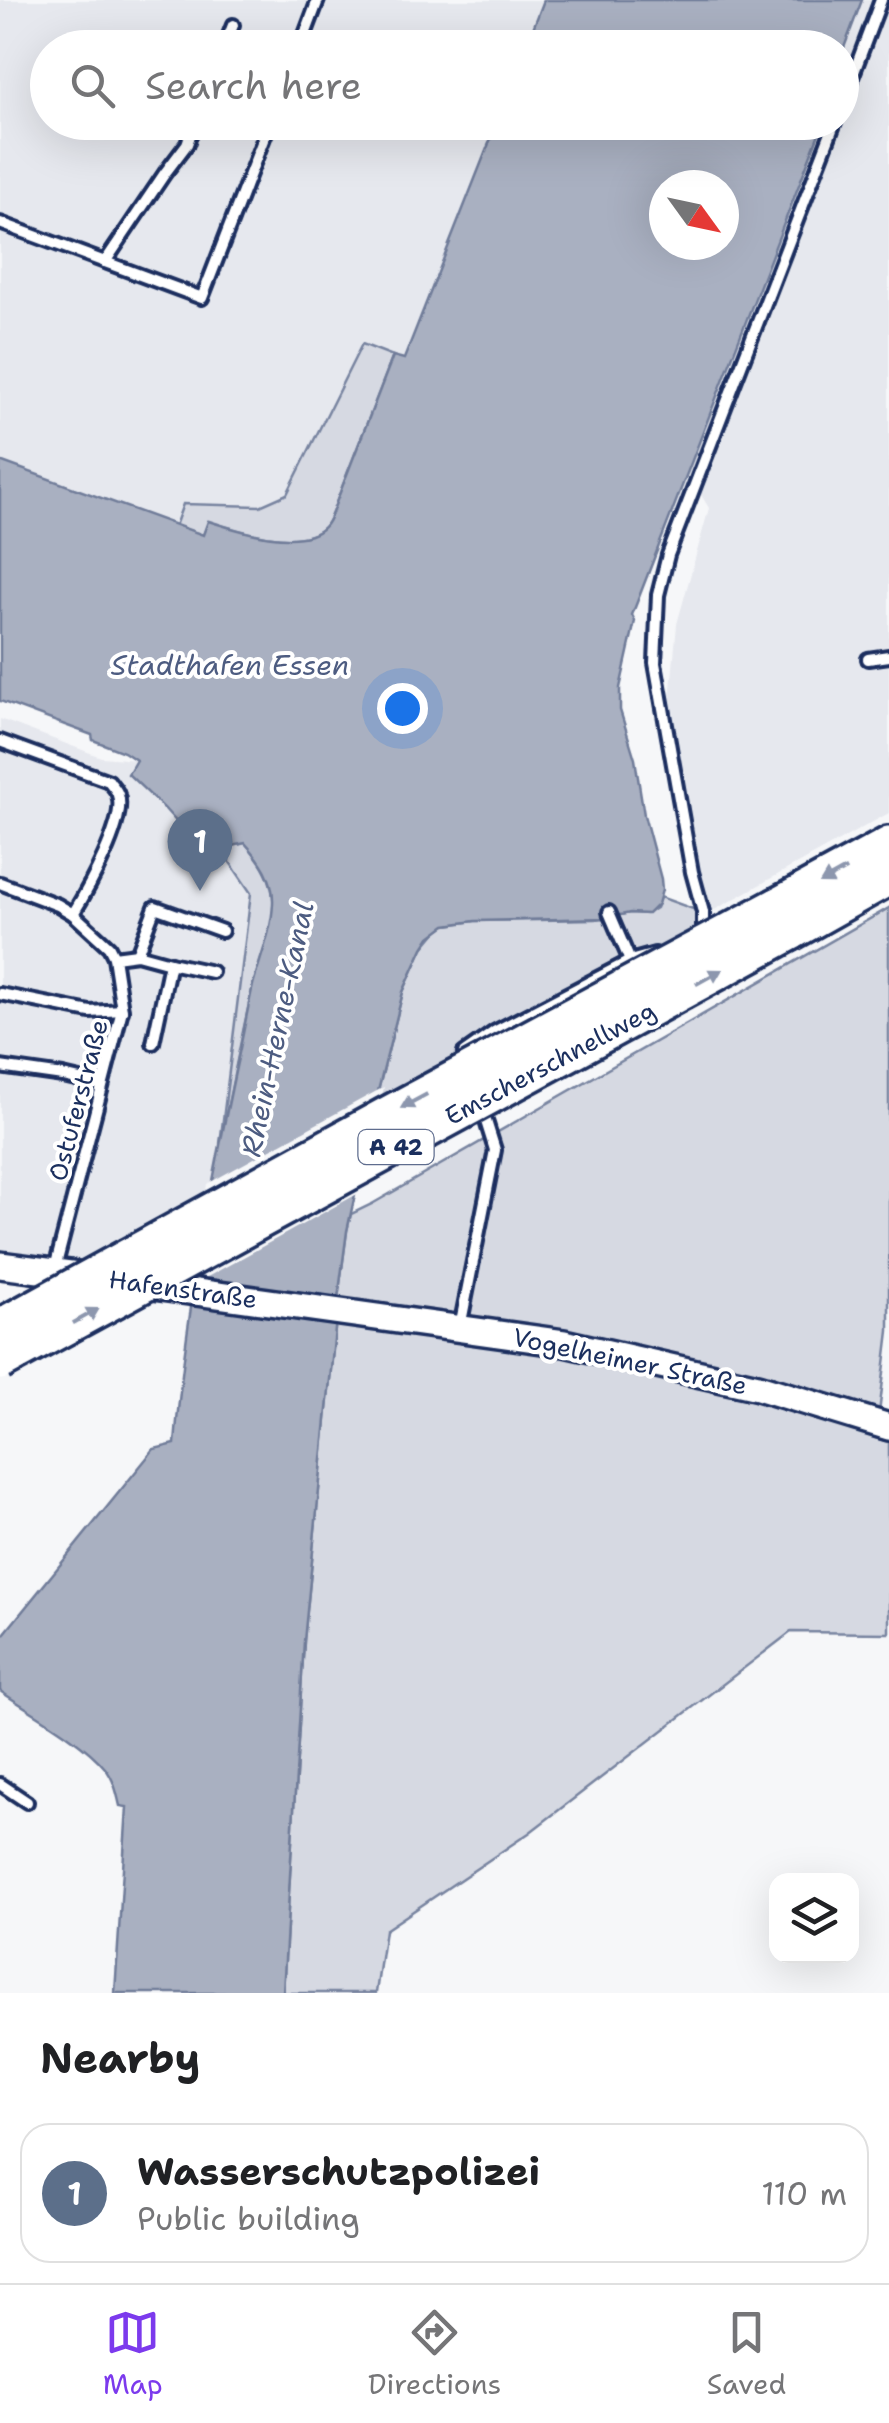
<!DOCTYPE html>
<html lang="en">
<head>
<meta charset="utf-8">
<style>
	:root { --surface:#fff; --page:#f6f6f6; --text:#202124; --muted:#757577; --line:#e0e0e0; --accent:#7c3aed }
	body { margin:0; font-family:"Shantell Sans",sans-serif; background:var(--page); color:var(--text) }
	.controls { position:absolute; right:30px; bottom:30px; display:grid; overflow:hidden; border-radius:20px; box-shadow:0 10px 40px #0002 }
	.controls button { width:90px; height:90px; display:grid; place-items:center; padding:0; border:0; border-bottom:2px solid var(--line); background:var(--surface); color:var(--text); font:50px sans-serif }
	.compass { position:absolute; left:649px; top:170px; width:90px; height:90px; border-radius:50%; background:var(--surface); box-shadow:0 10px 40px #0002; rotate:123deg }
	.you { position:absolute; left:402px; top:708px; width:35px; height:35px; margin:-25px; border:8px solid #fff; border-radius:50%; background:#1a73e8; box-shadow:0 0 0 15px #1a73e833 }
	.badge { display:grid; place-items:center; width:65px; height:65px; border-radius:50%; background:var(--accent); color:#fff; font-size:32px; font-weight:700 }
	.pin { position:absolute; translate:-50% -82px; filter:drop-shadow(0 2px 5px #0008) }
	.pin::after { content:''; position:absolute; top:52px; width:35px; height:30px; background:inherit; clip-path:polygon(0 0,100% 0,50% 100%) }
	.list { margin:0; padding:0; list-style:none }
	h2 { display:flex; justify-content:space-between; align-items:center; height:130px; margin:0; padding:0 40px; font-size:42px }
	h2 small { font-size:32px; font-weight:400; color:var(--muted) }
	.list li { display:grid; grid-template-columns:65px 1fr auto; gap:30px; align-items:center; box-sizing:border-box; height:140px; margin:0 20px 20px; padding:0 20px; border:2px solid var(--line); border-radius:30px }
	.list b { display:block; font-size:38px; white-space:nowrap }
	.list p { margin:0; font-size:32px; white-space:nowrap; color:var(--muted) }
	.list em { font-size:32px; font-style:normal; color:var(--muted) }
	.icon { flex:none; width:55px; height:55px; fill:none; stroke:currentColor; stroke-width:2; stroke-linecap:round; stroke-linejoin:round }
	.map { position:relative; flex:none; width:889px; height:1993px; overflow:hidden }
	.search { position:absolute; background:var(--surface); box-shadow:0 10px 40px #0002; left:30px; right:30px; top:30px; height:110px; display:flex; align-items:center; gap:25px; box-sizing:border-box; padding:0 35px; border-radius:55px; color:var(--muted); font-size:38px }
	.sheet { height:290px; background:var(--surface) }
	nav { display:flex; justify-content:space-around; align-items:center; box-sizing:border-box; height:140px; border-top:2px solid var(--line); background:var(--surface); font-size:28px; color:var(--muted) }
	nav a { display:grid; justify-items:center; gap:5px }
	nav .on { color:var(--accent) }
	.map>svg:first-child { display:block }
	.built { fill:#e6e8ee }
	.green { fill:#d6d9e2; stroke:#7884a0; stroke-width:2.5 }
	.water { fill:#a9b0c1; stroke:#707c99; stroke-width:2.5; fill-rule:evenodd }
	.pier { fill:#f6f7f9 }
	.lines { fill:none; stroke-linecap:round; stroke-linejoin:round }
	.service-casing { stroke:#1b2f5e; stroke-width:18 }
	.tertiary-casing { stroke:#1b2f5e; stroke-width:32 }
	.motorway-casing { stroke:#1b2f5e; stroke-width:42 }
	.service { stroke:#fff; stroke-width:10 }
	.tertiary { stroke:#fff; stroke-width:25 }
	.motorway { stroke:#fff; stroke-width:35 }
	.motorway-bridge-casing { stroke:#1b2f5e; stroke-width:42; stroke-linecap:butt }
	.motorway-bridge { stroke:#fff; stroke-width:35 }
	.oneway { fill:#8d97ae }
	.labels { text-anchor:middle; stroke-width:8; stroke-linejoin:round; paint-order:stroke }
	.shield { fill:#fff; stroke:#5f6d8e; stroke-width:2.5 }
	.shield-label { font-size:22px; font-weight:bold; fill:#1b2f5e }
	.street-label { font-size:25px; fill:#1b2f5e; stroke:#fff }
	.water-label { font-size:28px; font-style:italic; fill:#4d5c81; stroke:#fff }
</style>
</head>
<body>
<div class="map">
<svg width="889" height="1993" viewBox="0 0 889 1993">
	<rect width="100%" height="100%" fill="#f6f7f9"/>
	<filter id="ink" filterUnits="userSpaceOnUse"><feTurbulence type="fractalNoise" baseFrequency=".01" numOctaves="2"/><feDisplacementMap in="SourceGraphic" scale="20" xChannelSelector="R" yChannelSelector="G"/><feConvolveMatrix kernelMatrix="1 2 1 2 8 2 1 2 1" color-interpolation-filters="sRGB"/></filter>
	<g filter="url(#ink)">
		<g class="built">
			<polygon points="0,0 544,0 526,47 48,48 48,122 497,123 404,360 362,344 287,494 260,506 183,504 175,526 0,461"/>
			<polygon points="862,0 889,0 889,813 707,914 669,711 677,624 709,508 688,473 816,123 842,122 842,53"/>
			<polygon points="0,719 101,757 137,760 129,775 164,808 189,836 221,848 251,893 220,1144 196,1286 0,1259"/>
		</g>
		<g class="green">
			<path d="M 362,344 L 393,356 L 332,513 C 330,518 328,523 324,527 C 301,551 236,530 209,521 L 203,535 L 175,526 L 183,504 L 260,506 L 287,494 Z"/>
			<path d="M 245,843 C 259,859 270,873 273,896 C 276,925 260,957 253,986 C 241,1038 231,1091 220,1144 L 251,893 L 221,849 Z"/>
			<polygon points="660,897 707,914 693,933 376,1099 403,992 423,948 438,930 446,925 475,921 596,919 630,913 646,914 656,908"/>
			<polygon points="889,908 889,1331 876,1438 889,1442 889,1633 791,1632 529,1833 385,1930 376,1993 283,1993 304,1641 338,1299 347,1231 351,1214 372,1204"/>
		</g>
		<g class="water">
			<polygon points="544,0 862,0 842,53 842,48 519,47 521,42 527,44"/>
			<path d="M 497,123 L 823,123 L 632,615 L 635,621 L 620,688 L 620,710 L 635,759 L 644,815 L 661,879 L 662,890 L 658,904 L 648,914 L 630,913 L 606,918 L 475,921 L 446,925 L 430,937 L 423,948 L 403,992 L 376,1099 L 347,1231 L 338,1299 L 304,1641 L 283,1993 L 115,1993 L 127,1807 L 120,1806 C 117,1793 114,1779 105,1768 C 81,1739 32,1713 0,1691 L 0,1639 L 154,1449 L 175,1444 C 185,1318 210,1191 236,1067 C 242,1040 247,1012 253,985 C 260,958 272,931 273,903 C 274,879 261,860 245,843 L 221,848 L 189,836 L 164,808 L 128,774 L 136,760 L 124,752 L 93,740 L 92,735 L 0,701 L 0,461 L 203,535 L 208,521 C 236,530 301,551 324,527 C 328,523 330,518 332,513 L 393,356 L 404,359 ZM 664,185 L 724,185 L 724,245 L 664,245 Z"/>
		</g>
		<polygon class="pier" points="384,1087 361,1192 191,1286 207,1184"/>
		<g class="lines">
			<g class="service-casing">
				<g id="service">
					<polyline points="224,48 233,25"/>
					<polyline points="300,48 318,0"/>
					<polyline points="842,104 881,0"/>
					<polyline points="0,223 202,298 270,122"/>
					<polyline points="105,262 165,173 187,144 195,122"/>
					<polyline points="868,659 889,656"/>
					<path d="M 0,741 L 109,781 C 112,786 117,790 118,795 C 127,820 87,891 73,914"/>
					<polyline points="0,883 58,905 73,914 109,947 114,957 122,1010 54,1272"/>
					<polyline points="609,912 630,961"/>
					<polyline points="698,936 703,934 703,912 692,872 655,663 658,595 668,555 835,122"/>
					<polyline points="137,954 155,907 222,931"/>
					<polyline points="114,957 137,954 170,963"/>
					<polyline points="0,994 90,1012 122,1010"/>
					<polyline points="153,1043 170,963 212,972"/>
					<polyline points="468,1065 464,1053 494,1032 630,961 655,954"/>
					<polyline points="0,1067 63,1076 102,1085"/>
					<polyline points="460,1327 495,1150 481,1105"/>
					<polyline points="0,1784 27,1802"/>
				</g>
			</g>
			<g class="tertiary-casing">
				<g id="tertiary">
					<polyline points="0,1265 94,1277"/>
					<polyline points="139,1284 564,1343 758,1387 889,1427"/>
				</g>
			</g>
			<g class="motorway-casing">
				<g id="motorway">
					<polyline points="777,906 889,845"/>
					<polyline points="791,932 889,877"/>
				</g>
			</g>
			<use href="#service" class="service"/>
			<use href="#tertiary" class="tertiary"/>
			<use href="#motorway" class="motorway"/>
			<g class="motorway-bridge-casing">
				<g id="motorway-bridge">
					<polyline points="0,1327 385,1116 777,906"/>
					<polyline points="0,1362 791,932"/>
				</g>
			</g>
			<use href="#motorway-bridge" class="motorway-bridge"/>
		</g>
		<defs><path id="oneway-solid" d="M-6-.8H1V-3.2L6.5 0L1 3.2V.8H-6Z" transform="scale(2.5)"/></defs>
		<g class="oneway">
			<use href="#oneway-solid" transform="translate(833 876) rotate(151)"/>
			<use href="#oneway-solid" transform="translate(709 977) rotate(-29)"/>
			<use href="#oneway-solid" transform="translate(414 1101) rotate(152)"/>
			<use href="#oneway-solid" transform="translate(86 1316) rotate(-29)"/>
		</g>
	</g>
	<g class="labels">
		<rect class="shield" x="358.5" y="1130" width="75" height="34" rx="8"/>
		<g class="shield-label">
			<text x="396" y="1155">A 42</text>
		</g>
		<g class="street-label">
			<text transform="translate(550 1063) rotate(-28)" y="9">Emscherschnellweg</text>
			<text transform="translate(78 1100) rotate(-75)" y="9">Ostuferstraße</text>
			<text transform="translate(183 1289) rotate(8)" y="9">Hafenstraße</text>
			<text transform="translate(630 1361) rotate(12)" y="9">Vogelheimer Straße</text>
		</g>
		<g class="water-label">
			<text x="230" y="675">Stadthafen Essen</text>
			<text transform="translate(277 1029) rotate(-78)" y="10">Rhein-Herne-Kanal</text>
		</g>
	</g>
</svg>
<div class="controls">
<button><svg class="icon" aria-label="layers" viewBox="0 0 24 24"><path d="M12 4l9 5-9 5-9-5zM3 14l9 5 9-5"/></svg></button>
</div>
<svg class="compass" viewBox="-18 -18 36 36"><path d="M0-13l5 13h-10z" fill="#e53935"/><path d="M0 13l5-13h-10z" fill="#757577"/></svg>
<div class="you"></div>
<div class="pin badge" style="left:200px;top:891px;background:#5c6f8a">1</div>
<div class="search"><svg class="icon" aria-label="search" viewBox="0 0 24 24"><circle cx="10" cy="10" r="6"/><path d="M15 15l6 6"/></svg>Search here</div>
</div>
<section class="sheet">
<h2>Nearby<small></small></h2>
<ul class="list">
<li><span class="badge" style="background:#5c6f8a">1</span><div><b>Wasserschutzpolizei</b><p>Public building</p></div><em>110 m</em></li>
</ul>
</section>
<nav>
<a class="on"><svg class="icon" aria-label="map" viewBox="0 0 24 24"><path d="M3 6l6-2 6 2 6-2v14l-6 2-6-2-6 2zM9 4v14M15 6v14"/></svg>Map</a>
<a><svg class="icon" aria-label="directions" viewBox="0 0 24 24"><path d="M12 3l9 9-9 9-9-9zM9 14v-3h6M13 9l2 2-2 2"/></svg>Directions</a>
<a><svg class="icon" aria-label="saved" viewBox="0 0 24 24"><path d="M7 4h10v16l-5-4-5 4z"/></svg>Saved</a>
</nav>
</body>
</html>
